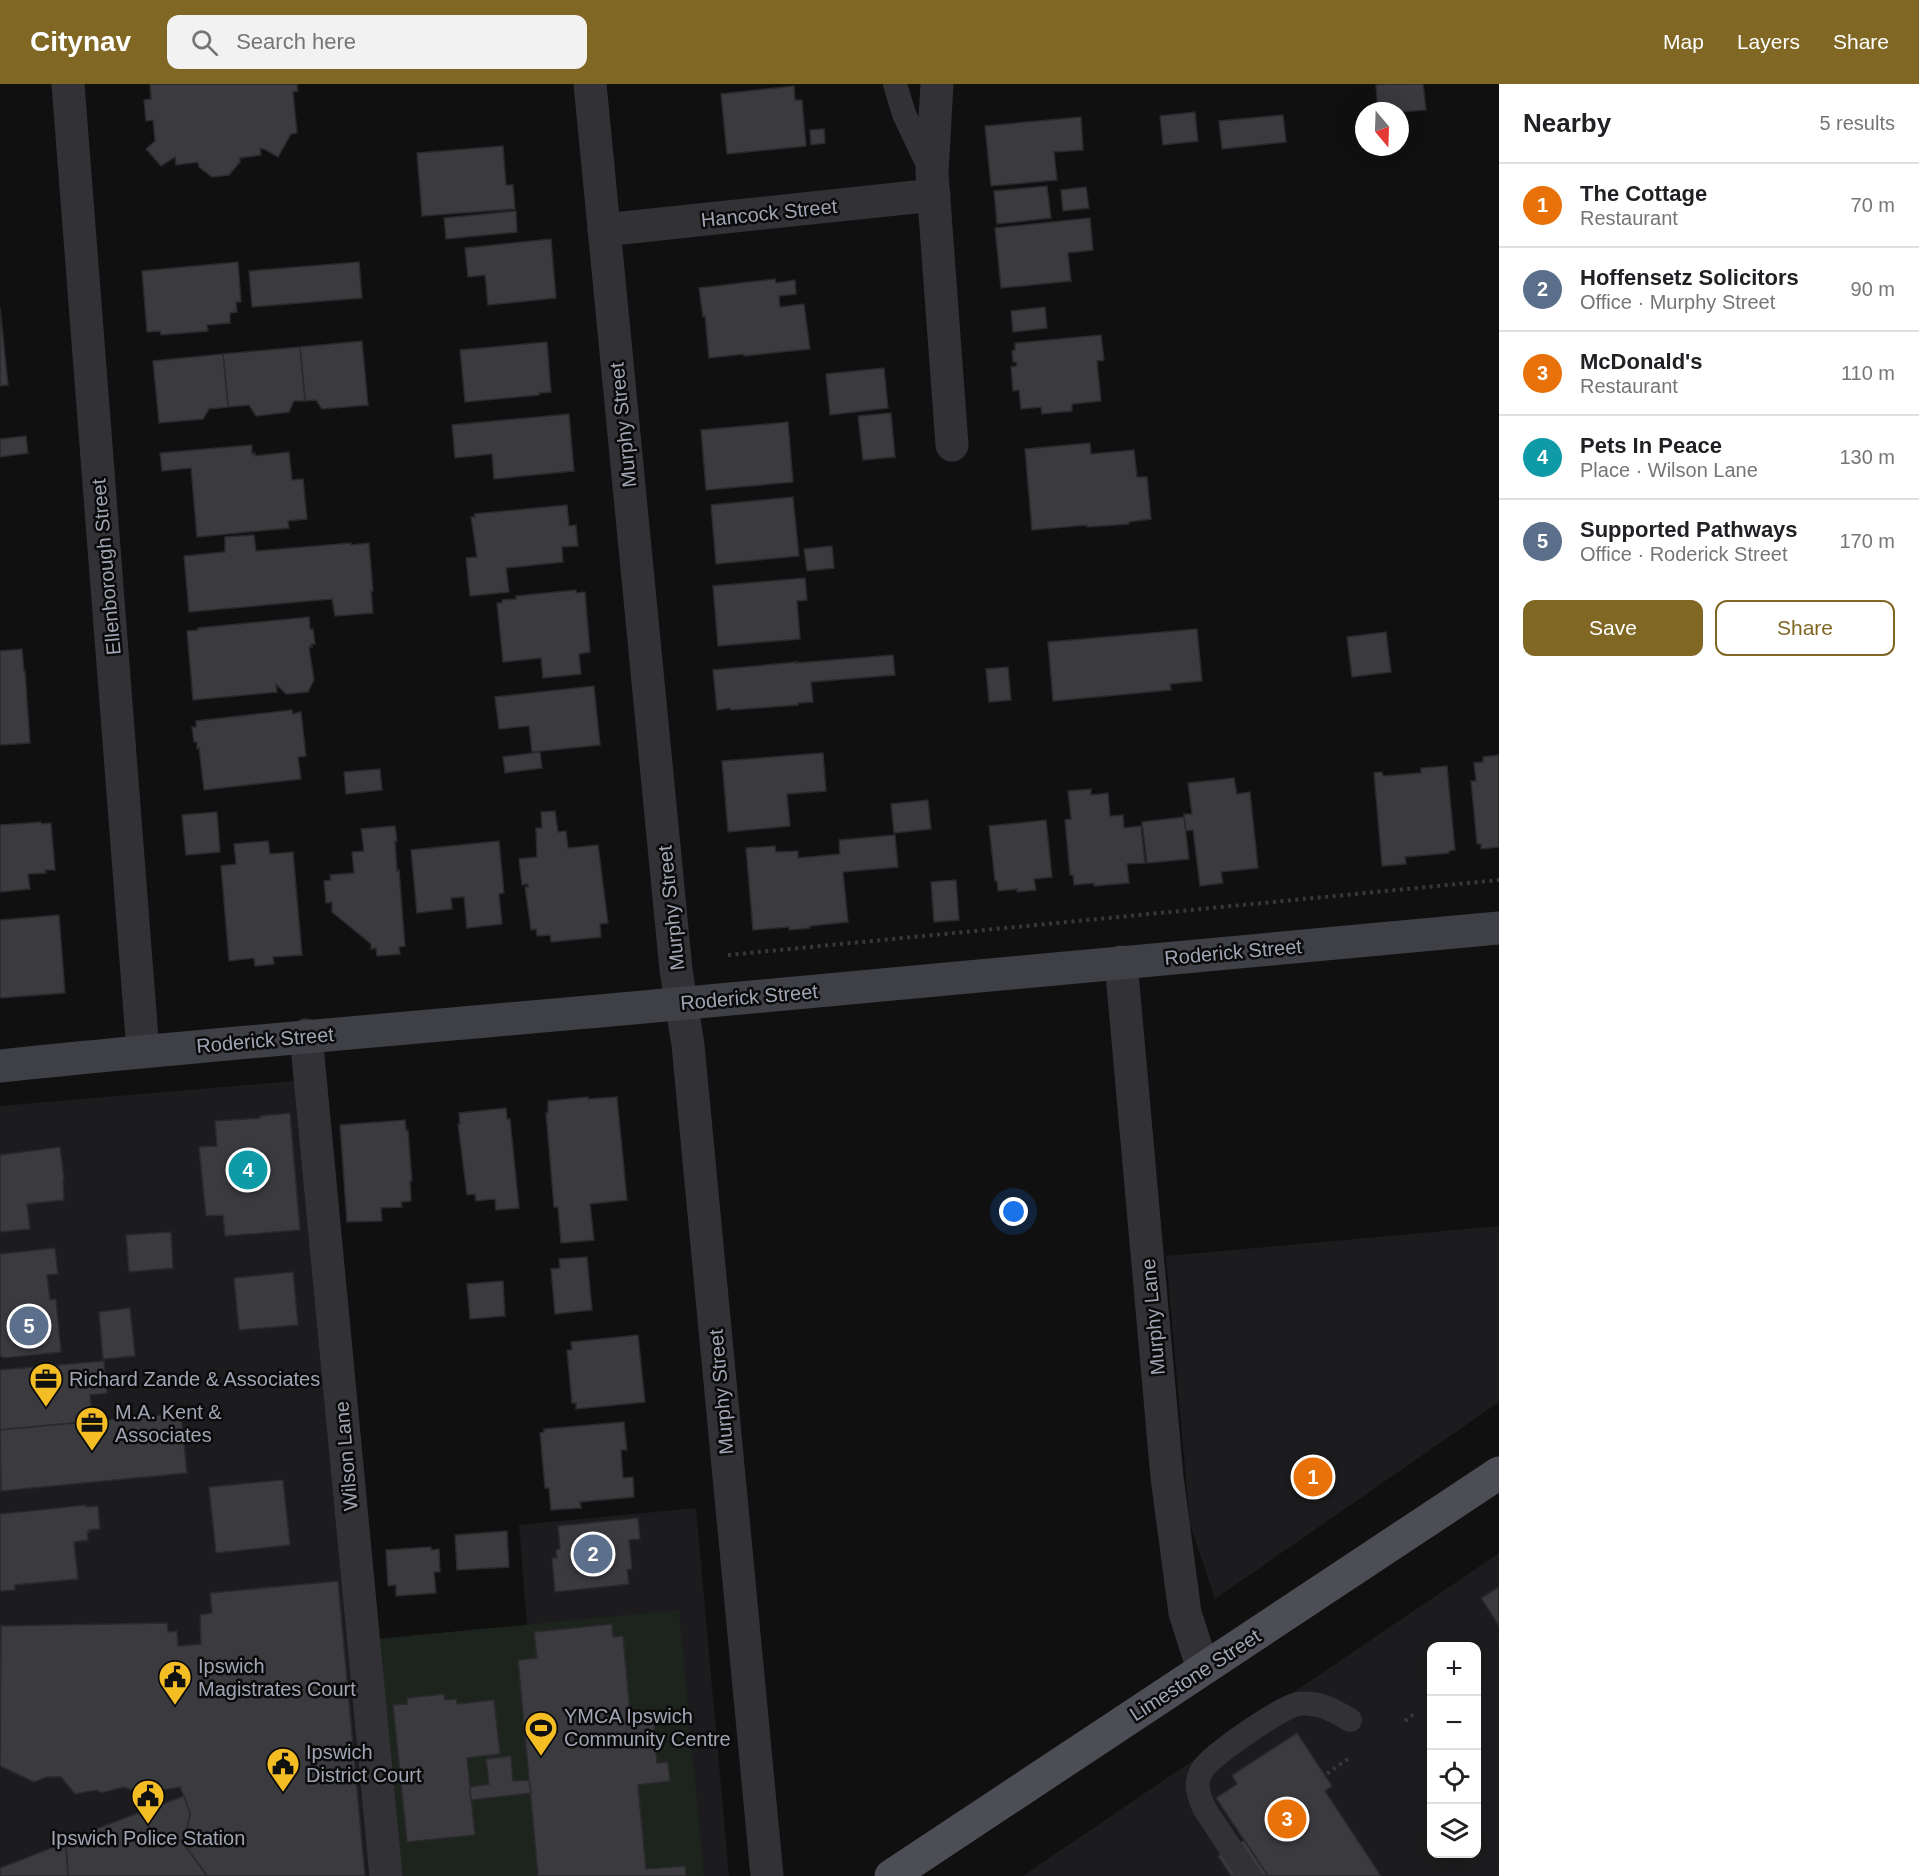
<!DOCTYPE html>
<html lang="en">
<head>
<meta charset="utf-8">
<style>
	:root { --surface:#fff; --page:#f2f2f2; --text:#202124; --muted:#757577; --line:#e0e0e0; --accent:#806724 }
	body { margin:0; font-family:Helvetica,sans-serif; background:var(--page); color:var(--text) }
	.controls { position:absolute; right:18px; bottom:18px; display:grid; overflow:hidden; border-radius:12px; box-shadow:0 6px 24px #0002 }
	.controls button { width:54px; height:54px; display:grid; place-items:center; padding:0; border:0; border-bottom:2px solid var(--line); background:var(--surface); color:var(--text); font:30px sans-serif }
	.compass { position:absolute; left:1355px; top:18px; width:54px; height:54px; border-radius:50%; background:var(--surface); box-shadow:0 6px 24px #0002; rotate:161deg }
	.you { position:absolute; left:1014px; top:1128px; width:21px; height:21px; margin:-15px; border:4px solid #fff; border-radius:50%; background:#1a73e8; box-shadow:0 0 0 9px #1a73e833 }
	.badge { display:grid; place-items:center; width:39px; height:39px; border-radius:50%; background:var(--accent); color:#fff; font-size:20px; font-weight:700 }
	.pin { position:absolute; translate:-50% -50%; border:3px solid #fff; box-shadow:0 2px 6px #0006 }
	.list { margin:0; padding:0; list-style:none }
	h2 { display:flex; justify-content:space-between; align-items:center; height:78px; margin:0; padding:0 24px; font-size:26px }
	h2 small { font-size:20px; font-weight:400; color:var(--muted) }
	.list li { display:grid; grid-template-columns:39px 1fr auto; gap:18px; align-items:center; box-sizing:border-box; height:84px; padding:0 24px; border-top:2px solid var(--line) }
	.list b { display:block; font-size:22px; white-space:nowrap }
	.list p { margin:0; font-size:20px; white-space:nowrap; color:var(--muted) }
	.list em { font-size:20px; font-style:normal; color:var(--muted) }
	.actions { display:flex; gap:12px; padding:18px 24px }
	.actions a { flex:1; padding:14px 0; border:2px solid var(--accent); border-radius:12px; text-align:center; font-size:21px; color:var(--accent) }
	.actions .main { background:var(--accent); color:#fff }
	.icon { flex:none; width:33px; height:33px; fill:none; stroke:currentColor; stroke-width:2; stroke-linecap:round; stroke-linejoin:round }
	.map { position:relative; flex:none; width:1499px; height:1792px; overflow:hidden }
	header { display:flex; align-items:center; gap:36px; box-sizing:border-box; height:84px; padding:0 30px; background:var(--accent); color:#fff }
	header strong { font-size:28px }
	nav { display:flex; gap:33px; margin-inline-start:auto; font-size:21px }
	.search { width:420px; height:54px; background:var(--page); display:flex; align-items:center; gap:15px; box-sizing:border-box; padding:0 21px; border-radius:12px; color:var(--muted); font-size:22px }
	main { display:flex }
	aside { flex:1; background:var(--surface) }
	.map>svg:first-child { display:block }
	.built { fill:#1c1c1e; fill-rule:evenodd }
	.green { fill:#1c241d }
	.building { fill:#3a3a3f; stroke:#2a2a2d; stroke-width:1.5 }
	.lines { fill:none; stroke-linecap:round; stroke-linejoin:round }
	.path { stroke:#37383d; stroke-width:4; stroke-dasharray:3 4.5; stroke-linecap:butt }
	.lane { stroke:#313136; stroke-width:24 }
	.street { stroke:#313136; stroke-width:33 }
	.secondary { stroke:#3f4046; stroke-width:33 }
	.primary { stroke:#4d4e55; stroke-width:33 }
	.labels { text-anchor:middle; stroke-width:5; stroke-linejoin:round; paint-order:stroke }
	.street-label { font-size:20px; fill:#a1a5b3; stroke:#0b0b0c }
	.poi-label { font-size:20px; fill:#a1a5b3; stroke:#0b0b0c; text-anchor:start }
</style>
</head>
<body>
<header>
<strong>Citynav</strong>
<div class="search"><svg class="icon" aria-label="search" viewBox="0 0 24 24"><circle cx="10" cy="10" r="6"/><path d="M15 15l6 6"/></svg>Search here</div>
<nav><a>Map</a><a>Layers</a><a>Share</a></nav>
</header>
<main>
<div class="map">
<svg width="1499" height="1792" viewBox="0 0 1499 1792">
	<rect width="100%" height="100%" fill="#101011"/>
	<g class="built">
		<polygon points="294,997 298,1005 372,1792 0,1792 0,1022"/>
		<polygon points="1499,1142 1499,1318 1215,1515 1190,1440 1166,1172"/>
		<polygon points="696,1424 729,1792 396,1792 375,1555 527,1541 519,1441"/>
		<path d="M 1499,1469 L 1499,1792 L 1023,1792 L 1055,1770 ZM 1432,1562 L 1476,1562 L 1476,1770 L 1432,1770 Z"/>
	</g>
	<polygon class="green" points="679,1526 704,1792 401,1792 378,1555"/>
	<g class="building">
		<polygon points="150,0 297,0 298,7 293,8 297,49 291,50 278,73 264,65 260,65 261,71 240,74 240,78 229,91 212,93 199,83 198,78 176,81 175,73 161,82 146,65 155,57 153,36 146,37 144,16 151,15"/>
		<polygon points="1386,0 1423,0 1426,26 1400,28 1378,27 1376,1"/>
		<polygon points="794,2 795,16 802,16 806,62 727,70 721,10"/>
		<polygon points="1195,28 1198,57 1163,61 1160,32"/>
		<polygon points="1283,31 1286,58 1222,65 1219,37"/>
		<polygon points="1081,33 1083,66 1054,68 1057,96 991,102 985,42"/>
		<polygon points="824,45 825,59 811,61 810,46"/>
		<polygon points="503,62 506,101 513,101 515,125 422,132 417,69"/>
		<polygon points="1047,102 1051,134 997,140 994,107"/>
		<polygon points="1086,103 1089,124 1063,127 1061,106"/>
		<polygon points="516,127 517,148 446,155 444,134"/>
		<polygon points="1090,134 1093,166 1068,169 1071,197 1001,204 995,144"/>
		<polygon points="551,155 556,214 488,221 485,191 468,193 465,164"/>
		<polygon points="238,178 241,218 236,218 237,228 230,229 230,239 207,241 208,247 161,251 160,247 147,248 142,187"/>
		<polygon points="359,178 362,214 252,223 249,187"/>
		<polygon points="775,195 776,199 795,196 796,210 779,212 780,223 804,220 810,265 744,272 744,270 709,274 705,232 703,233 699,204"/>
		<polygon points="0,223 8,301 0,302"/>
		<polygon points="1045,223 1047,244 1013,248 1011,227"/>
		<polygon points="1101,251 1104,276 1097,277 1101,317 1072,320 1072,327 1042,330 1041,323 1021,325 1019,306 1013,307 1011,283 1017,282 1016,278 1013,278 1012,267 1015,266 1015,259"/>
		<polygon points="362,257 368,321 322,325 316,316 305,317 300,263"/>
		<polygon points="547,258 551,308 539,309 539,311 465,318 460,266"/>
		<polygon points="300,263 305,317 294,317 289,328 256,332 249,321 228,323 223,270"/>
		<polygon points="223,270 228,323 209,325 203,335 159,339 153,277"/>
		<polygon points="884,284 888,324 830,331 826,290"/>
		<polygon points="891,329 895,373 863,376 858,332"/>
		<polygon points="569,330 574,387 494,395 492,370 455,374 452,341"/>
		<polygon points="788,338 793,398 706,406 701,346"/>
		<polygon points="26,352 28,369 0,373 0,355"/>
		<polygon points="1090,359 1091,370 1134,366 1137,393 1147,393 1151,435 1129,438 1129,440 1087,443 1087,441 1032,446 1025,365"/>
		<polygon points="252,361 252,370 255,369 255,372 289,368 292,396 303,395 307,435 288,437 289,444 197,453 191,384 162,387 160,369"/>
		<polygon points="793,413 799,472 716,480 711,421"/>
		<polygon points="567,421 569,442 576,441 578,462 562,463 563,478 506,484 509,508 470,512 466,474 477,473 471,433 475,433 474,430"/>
		<polygon points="254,451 256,467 351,459 351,461 369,459 373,507 371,507 373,529 335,532 332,515 189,528 184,472 225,468 225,453"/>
		<polygon points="832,462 834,484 807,487 804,465"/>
		<polygon points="805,494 807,516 797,517 800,555 718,562 713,502"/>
		<polygon points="576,506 576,509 585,508 590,568 579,570 581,590 543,594 541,574 503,578 497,519 502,519 502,516 516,515 516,512"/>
		<polygon points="309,533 310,545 313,545 315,560 311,560 312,563 309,563 314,596 308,608 286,610 276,600 277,608 193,616 187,547 198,546 198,544"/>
		<polygon points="1197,545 1202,597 1170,600 1171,606 1053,617 1048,558"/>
		<polygon points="1386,548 1391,588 1352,593 1347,553"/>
		<polygon points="22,565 24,587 25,587 30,659 0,661 0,567"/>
		<polygon points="893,571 895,591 811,598 813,618 798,619 798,621 731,626 730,624 717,626 713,586 797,578 796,579"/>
		<polygon points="1008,583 1011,616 989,618 986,585"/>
		<polygon points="594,602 600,661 532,668 529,642 499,645 495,613"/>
		<polygon points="292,626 293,630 301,628 306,672 298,673 301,695 204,706 199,664 197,665 197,658 194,658 192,643 196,643 196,637"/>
		<polygon points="540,668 542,684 505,689 503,673"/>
		<polygon points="823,669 826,707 787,710 790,742 728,748 722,677"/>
		<polygon points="1499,671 1499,763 1481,765 1481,760 1477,760 1471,697 1476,697 1474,679 1483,678 1483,673"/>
		<polygon points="1447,682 1455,766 1449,767 1449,769 1405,773 1406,780 1382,782 1374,689 1382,688 1383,692 1421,689 1421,684"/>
		<polygon points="380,685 382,706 346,710 344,688"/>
		<polygon points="1234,694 1237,710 1250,708 1258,784 1221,788 1223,799 1200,802 1193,746 1186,747 1184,733 1184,730 1192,730 1188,699"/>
		<polygon points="1091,705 1091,711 1108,709 1110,732 1123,731 1124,744 1141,742 1145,779 1127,780 1129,799 1094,802 1094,799 1074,801 1073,791 1070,791 1065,736 1071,735 1068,707"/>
		<polygon points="928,716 931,745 894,749 891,720"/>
		<polygon points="555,727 558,748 566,747 568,764 598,761 608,839 600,840 601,853 551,858 550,851 537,852 536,845 531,846 525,803 528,803 528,800 522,801 519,775 537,773 536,744 542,744 541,728"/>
		<polygon points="217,728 220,768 186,771 182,731"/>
		<polygon points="1184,733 1189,775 1147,779 1142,738"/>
		<polygon points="1046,736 1052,793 1034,795 1036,806 1017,808 1017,805 998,807 997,797 995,797 989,742"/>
		<polygon points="41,738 42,740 51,739 55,786 45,786 46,789 28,790 30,805 0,808 0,741"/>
		<polygon points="395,742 397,757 395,757 397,787 399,786 405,862 399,863 400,870 377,872 376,864 371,865 371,860 332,828 332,818 326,819 324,797 331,796 330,791 354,789 352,768 364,767 361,745"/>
		<polygon points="895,751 898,783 843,788 848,838 810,842 810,844 789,846 789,843 753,846 746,764 775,762 776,768 798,767 798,774 840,770 839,756"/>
		<polygon points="268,757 270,770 293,768 302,871 273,873 274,880 255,882 254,874 229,877 221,782 236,780 234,760"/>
		<polygon points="499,757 504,809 499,810 502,840 467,844 464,813 451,814 452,825 417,829 411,766"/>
		<polygon points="956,796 959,836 934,838 931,798"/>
		<polygon points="59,831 65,909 0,914 0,836"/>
		<polygon points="588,1013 588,1015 617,1013 627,1116 590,1120 594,1156 561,1159 558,1123 554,1123 546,1029 548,1029 548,1017"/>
		<polygon points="506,1024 507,1035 510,1035 519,1124 496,1126 495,1115 476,1117 475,1110 467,1111 458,1040 460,1040 459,1029"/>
		<polygon points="290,1029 300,1146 225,1152 223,1131 206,1132 199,1063 217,1062 215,1037 260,1034 260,1032"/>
		<polygon points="405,1036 406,1046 408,1046 412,1097 410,1097 411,1117 401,1118 402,1123 381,1124 382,1137 347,1138 340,1041"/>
		<polygon points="60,1063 64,1095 63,1096 64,1116 27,1120 30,1145 0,1148 0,1071"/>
		<polygon points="171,1148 173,1184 129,1188 126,1151"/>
		<polygon points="55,1164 58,1190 47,1191 50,1216 56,1215 61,1268 4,1274 0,1272 0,1170"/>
		<polygon points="587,1173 592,1226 555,1230 551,1185 560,1184 559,1175"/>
		<polygon points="293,1188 298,1241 239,1246 234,1194"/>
		<polygon points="503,1197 505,1232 470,1235 467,1200"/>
		<polygon points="130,1224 135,1272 103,1275 99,1228"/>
		<polygon points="638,1251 645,1318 576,1325 576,1319 572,1319 567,1266 572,1266 571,1258"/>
		<polygon points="104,1277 107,1309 90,1311 93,1337 0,1346 0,1286"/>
		<polygon points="181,1329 187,1389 1,1407 0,1346"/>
		<polygon points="624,1338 627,1366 621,1366 623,1394 633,1393 634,1413 580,1418 581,1424 551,1426 549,1404 545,1404 540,1349 544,1348 544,1345"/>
		<polygon points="283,1396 290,1461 216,1469 209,1403"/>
		<polygon points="86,1421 86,1423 98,1422 100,1445 89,1446 90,1448 87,1448 88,1456 74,1458 78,1495 15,1501 15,1506 0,1507 0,1430"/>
		<polygon points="638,1434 640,1455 629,1456 632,1485 627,1486 629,1500 555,1508 552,1474 557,1474 556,1466 560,1465 558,1442"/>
		<polygon points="507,1447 509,1483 457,1486 455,1451"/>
		<polygon points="431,1463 431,1466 439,1465 440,1488 434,1488 436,1509 396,1512 396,1501 388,1502 386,1466"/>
		<polygon points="338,1497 365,1792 207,1792 184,1760 190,1729 180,1703 139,1710 137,1708 124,1703 101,1709 97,1706 75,1710 61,1693 47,1693 34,1698 0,1682 1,1542 167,1539 168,1548 177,1547 178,1562 201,1560 200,1531 212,1529 210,1509"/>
		<polygon points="1499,1503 1499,1542 1481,1514"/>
		<polygon points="612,1540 613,1553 623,1552 631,1640 654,1638 657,1679 668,1678 670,1697 638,1701 646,1785 685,1782 686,1792 538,1792 518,1576 537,1574 534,1548"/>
		<polygon points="444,1610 445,1616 457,1615 457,1620 494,1616 500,1670 467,1674 475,1751 407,1758 393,1621 407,1620 407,1614"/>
		<polygon points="1297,1649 1332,1702 1325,1707 1381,1792 1268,1792 1216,1714 1237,1700 1232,1691"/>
		<polygon points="511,1672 513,1697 529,1696 531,1709 471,1716 470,1703 489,1700 486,1675"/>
		<polygon points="184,1712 190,1729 184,1760 207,1792 68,1792 66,1763 79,1758 77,1752"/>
		<polygon points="1244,1756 1268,1792 1231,1792 1218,1772"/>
		<polygon points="69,1757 69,1762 66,1763 68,1792 0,1792 0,1784"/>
	</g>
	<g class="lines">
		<g class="path">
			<polyline points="728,871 1499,796"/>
			<polyline points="1405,1637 1414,1630"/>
			<polyline points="1321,1694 1349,1674"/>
		</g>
		<g class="lane">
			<polyline points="895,0 904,30 931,87"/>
			<path d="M 1249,1792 L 1204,1724 C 1198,1710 1194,1698 1203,1685 C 1211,1671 1283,1622 1298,1620 C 1318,1617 1333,1626 1350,1636"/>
		</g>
		<g class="street">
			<polyline points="68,0 143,967"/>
			<polyline points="590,0 676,886 688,961 767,1792"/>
			<polyline points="937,0 932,89 952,361"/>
			<polyline points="604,146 934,111"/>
			<polyline points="1121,878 1167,1393 1185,1529 1203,1585"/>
			<polyline points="306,951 386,1792"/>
		</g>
		<path class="secondary" d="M 0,982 C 211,960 422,943 633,924 C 922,898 1210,870 1499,844"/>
		<polyline class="primary" points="891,1792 1499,1389"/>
	</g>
	<defs>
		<g id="office-pin" transform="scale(1.725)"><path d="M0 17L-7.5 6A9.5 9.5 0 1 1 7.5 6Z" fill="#f5bd24" stroke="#0b0b0c"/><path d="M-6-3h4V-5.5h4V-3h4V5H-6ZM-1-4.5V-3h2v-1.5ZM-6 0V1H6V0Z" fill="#111"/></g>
		<g id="civic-pin" transform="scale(1.725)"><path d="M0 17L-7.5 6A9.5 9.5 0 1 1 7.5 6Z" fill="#f5bd24" stroke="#0b0b0c"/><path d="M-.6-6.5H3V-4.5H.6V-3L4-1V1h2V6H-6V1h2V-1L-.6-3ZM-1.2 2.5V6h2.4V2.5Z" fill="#111"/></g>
		<g id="stadium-pin" transform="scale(1.725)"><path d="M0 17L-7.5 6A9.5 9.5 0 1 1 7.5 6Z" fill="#f5bd24" stroke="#0b0b0c"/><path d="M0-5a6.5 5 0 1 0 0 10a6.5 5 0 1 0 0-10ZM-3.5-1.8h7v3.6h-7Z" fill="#111"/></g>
	</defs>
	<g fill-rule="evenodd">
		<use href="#office-pin" x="46" y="1295"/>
		<use href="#office-pin" x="92" y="1339"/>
		<use href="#civic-pin" x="175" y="1593"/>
		<use href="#stadium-pin" x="541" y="1644"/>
		<use href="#civic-pin" x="283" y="1680"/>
		<use href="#civic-pin" x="148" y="1712"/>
	</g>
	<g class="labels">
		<g class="street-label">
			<text transform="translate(769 129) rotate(-6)" y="7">Hancock Street</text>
			<text transform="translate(623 341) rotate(-96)" y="7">Murphy Street</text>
			<text transform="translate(106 483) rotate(-95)" y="7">Ellenborough Street</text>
			<text transform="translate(671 824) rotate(-96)" y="7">Murphy Street</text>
			<text transform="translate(1233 868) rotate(-5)" y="7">Roderick Street</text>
			<text transform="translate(749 913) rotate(-5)" y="7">Roderick Street</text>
			<text transform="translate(265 956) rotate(-5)" y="7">Roderick Street</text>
			<text transform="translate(1153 1233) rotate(-95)" y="7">Murphy Lane</text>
			<text transform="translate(721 1308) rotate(-95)" y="7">Murphy Street</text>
			<text transform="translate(346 1372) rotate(-95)" y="7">Wilson Lane</text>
			<text transform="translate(1195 1591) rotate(-33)" y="7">Limestone Street</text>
		</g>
		<g class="poi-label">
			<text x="69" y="1302">Richard Zande &amp; Associates</text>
			<text x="115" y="1335">M.A. Kent &amp;<tspan x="115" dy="23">Associates</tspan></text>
			<text x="198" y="1589">Ipswich<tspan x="198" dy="23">Magistrates Court</tspan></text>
			<text x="564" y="1639">YMCA Ipswich<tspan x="564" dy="23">Community Centre</tspan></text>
			<text x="306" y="1675">Ipswich<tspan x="306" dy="23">District Court</tspan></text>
			<text x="148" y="1761" text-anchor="middle">Ipswich Police Station</text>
		</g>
	</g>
</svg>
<div class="controls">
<button>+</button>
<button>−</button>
<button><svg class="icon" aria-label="locate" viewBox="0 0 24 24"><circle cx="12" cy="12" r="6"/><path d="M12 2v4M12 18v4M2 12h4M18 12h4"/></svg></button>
<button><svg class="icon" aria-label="layers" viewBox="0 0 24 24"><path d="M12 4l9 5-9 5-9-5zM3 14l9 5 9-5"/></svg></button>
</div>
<svg class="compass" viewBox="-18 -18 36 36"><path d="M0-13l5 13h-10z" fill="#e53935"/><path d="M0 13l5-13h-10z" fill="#757577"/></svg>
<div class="you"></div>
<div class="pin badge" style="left:1313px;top:1393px;background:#e8710a">1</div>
<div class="pin badge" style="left:593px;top:1470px;background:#5c6f8a">2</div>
<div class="pin badge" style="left:1287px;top:1735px;background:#e8710a">3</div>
<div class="pin badge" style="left:248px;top:1086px;background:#0f9aa8">4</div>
<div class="pin badge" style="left:29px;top:1242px;background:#5c6f8a">5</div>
</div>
<aside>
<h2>Nearby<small>5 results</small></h2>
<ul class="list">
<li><span class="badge" style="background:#e8710a">1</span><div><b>The Cottage</b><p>Restaurant</p></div><em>70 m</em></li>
<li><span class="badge" style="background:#5c6f8a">2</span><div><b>Hoffensetz Solicitors</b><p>Office · Murphy Street</p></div><em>90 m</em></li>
<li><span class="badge" style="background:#e8710a">3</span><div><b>McDonald's</b><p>Restaurant</p></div><em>110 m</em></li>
<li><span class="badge" style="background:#0f9aa8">4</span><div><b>Pets In Peace</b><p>Place · Wilson Lane</p></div><em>130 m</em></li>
<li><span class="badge" style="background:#5c6f8a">5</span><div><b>Supported Pathways</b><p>Office · Roderick Street</p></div><em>170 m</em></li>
</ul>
<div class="actions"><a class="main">Save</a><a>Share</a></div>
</aside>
</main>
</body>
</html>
